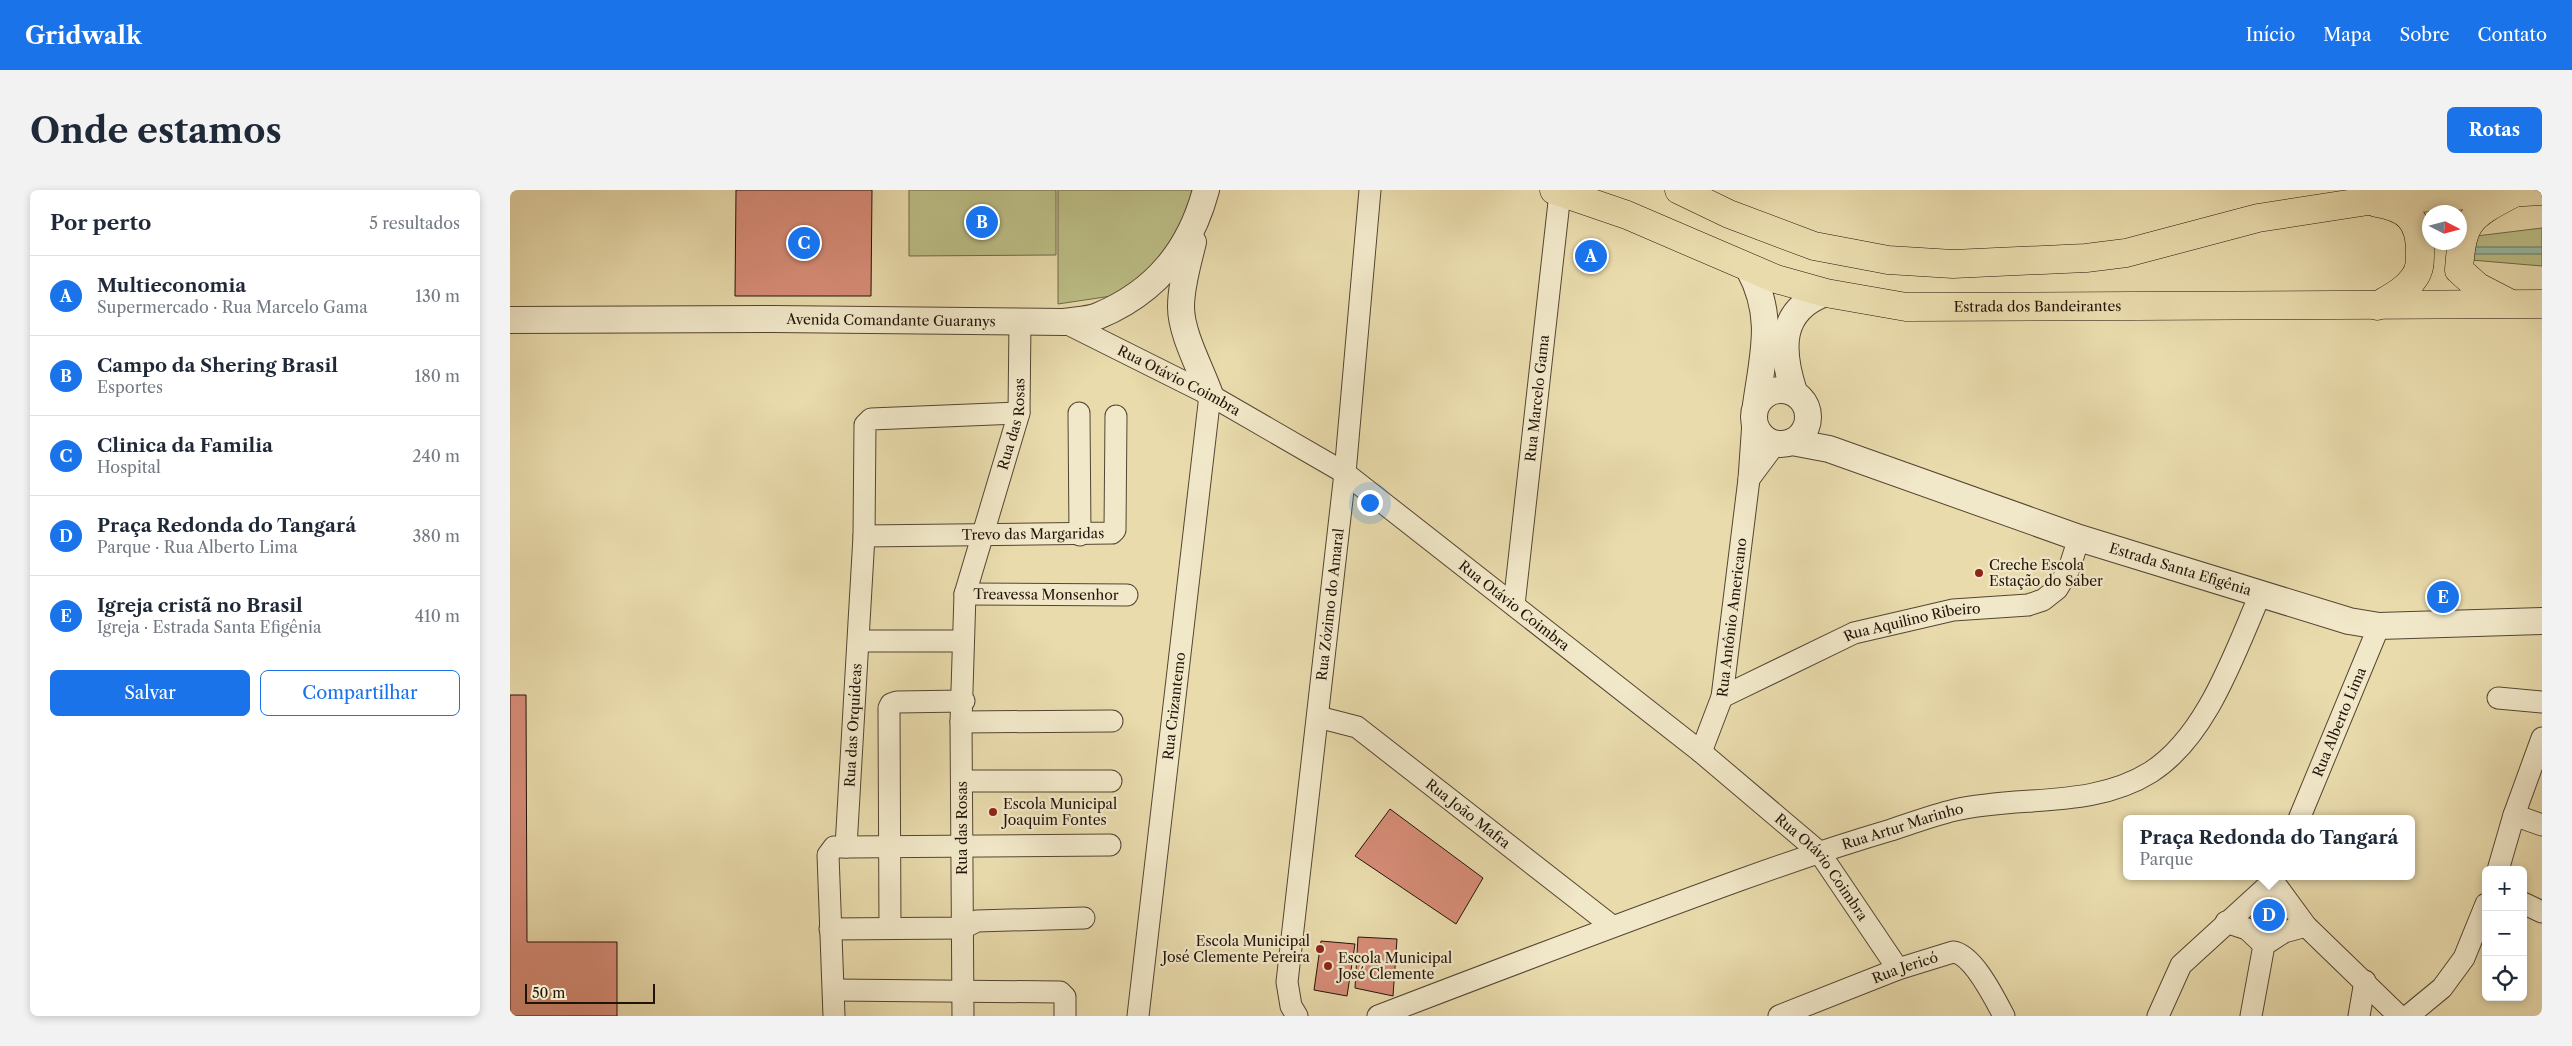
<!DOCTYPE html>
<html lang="pt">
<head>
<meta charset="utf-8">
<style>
	:root { --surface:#fff; --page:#f2f2f3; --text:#1f2937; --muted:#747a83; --line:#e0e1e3; --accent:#1a73e8 }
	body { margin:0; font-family:"Libre Caslon Text",serif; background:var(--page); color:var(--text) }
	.controls { position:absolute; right:15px; bottom:15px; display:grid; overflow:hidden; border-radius:8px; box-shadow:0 2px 8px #0003 }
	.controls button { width:45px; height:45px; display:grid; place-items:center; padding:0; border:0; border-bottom:1px solid var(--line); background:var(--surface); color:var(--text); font:25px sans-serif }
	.compass { position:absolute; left:1912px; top:15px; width:45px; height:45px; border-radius:50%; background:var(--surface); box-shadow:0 2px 8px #0003; rotate:96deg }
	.scale { position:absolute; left:15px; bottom:12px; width:130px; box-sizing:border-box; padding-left:5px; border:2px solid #221309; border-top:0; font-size:14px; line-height:18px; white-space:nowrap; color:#221309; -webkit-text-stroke:4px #f1e8c9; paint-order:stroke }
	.you { position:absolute; left:859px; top:312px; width:18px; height:18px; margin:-12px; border:4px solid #fff; border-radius:50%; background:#1a73e8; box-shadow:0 0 0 8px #1a73e833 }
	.badge { display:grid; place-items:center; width:32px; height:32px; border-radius:50%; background:var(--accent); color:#fff; font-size:16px; font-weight:700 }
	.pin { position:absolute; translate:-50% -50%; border:2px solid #fff; box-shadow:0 1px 5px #0006 }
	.popup { position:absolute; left:1613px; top:625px; width:292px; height:65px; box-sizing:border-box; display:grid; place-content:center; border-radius:8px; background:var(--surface); filter:drop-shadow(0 1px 4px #0005); font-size:16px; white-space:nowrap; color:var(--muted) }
	.popup b { font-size:19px; color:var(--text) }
	.popup::after { content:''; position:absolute; left:50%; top:100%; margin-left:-10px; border:10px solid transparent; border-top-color:var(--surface) }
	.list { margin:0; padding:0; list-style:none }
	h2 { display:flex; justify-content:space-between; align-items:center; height:65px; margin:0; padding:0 20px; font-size:21px }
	h2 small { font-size:16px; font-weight:400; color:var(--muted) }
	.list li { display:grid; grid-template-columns:32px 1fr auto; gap:15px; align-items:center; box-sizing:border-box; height:80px; padding:0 20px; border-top:1px solid var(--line) }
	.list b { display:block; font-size:19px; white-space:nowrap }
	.list p { margin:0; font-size:16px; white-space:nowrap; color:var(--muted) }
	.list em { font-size:16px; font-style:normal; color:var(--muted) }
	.actions { display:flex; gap:10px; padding:15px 20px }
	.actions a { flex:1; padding:11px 0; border:1px solid var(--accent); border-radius:8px; text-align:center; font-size:18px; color:var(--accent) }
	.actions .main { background:var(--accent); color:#fff }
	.icon { flex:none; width:28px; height:28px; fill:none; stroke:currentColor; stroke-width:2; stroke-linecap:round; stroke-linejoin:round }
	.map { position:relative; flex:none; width:2032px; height:826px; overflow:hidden; border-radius:8px }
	header { display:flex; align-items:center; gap:30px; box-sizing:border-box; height:70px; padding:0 25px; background:var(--accent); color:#fff }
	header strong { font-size:24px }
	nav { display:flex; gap:28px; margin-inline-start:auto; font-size:18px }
	.intro { display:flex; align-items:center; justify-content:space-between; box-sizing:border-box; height:120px; padding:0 30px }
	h1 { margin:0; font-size:35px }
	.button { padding:12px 22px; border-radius:8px; background:var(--accent); color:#fff; font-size:18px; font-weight:700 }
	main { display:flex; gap:30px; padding:0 30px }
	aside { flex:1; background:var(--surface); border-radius:8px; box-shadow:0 2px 8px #0003 }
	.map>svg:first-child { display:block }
	.green { fill:#bcbe86; stroke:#6f6848 }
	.water { fill:#97bba8; stroke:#687868 }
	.building { fill:#d88d79; stroke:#221309 }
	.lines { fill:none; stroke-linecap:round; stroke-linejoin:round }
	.minor-casing { stroke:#544532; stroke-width:23 }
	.tertiary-casing { stroke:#544532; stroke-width:28 }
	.primary-casing { stroke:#221309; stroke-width:29 }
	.minor { stroke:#f1e8c9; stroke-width:21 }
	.tertiary { stroke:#f1e8c9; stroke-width:26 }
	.primary { stroke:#e9dbac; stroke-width:28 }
	.poi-dot { fill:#8f2418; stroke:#f1e8c9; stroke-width:2 }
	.labels { text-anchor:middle; stroke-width:4.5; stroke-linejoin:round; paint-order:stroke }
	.street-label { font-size:14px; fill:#221309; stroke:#f1e8c9 }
	.poi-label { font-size:14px; fill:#221309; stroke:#f1e8c9; text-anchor:start }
</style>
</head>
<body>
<header>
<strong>Gridwalk</strong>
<nav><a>Início</a><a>Mapa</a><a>Sobre</a><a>Contato</a></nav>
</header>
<div class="intro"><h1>Onde estamos</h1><a class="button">Rotas</a></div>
<main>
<aside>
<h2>Por perto<small>5 resultados</small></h2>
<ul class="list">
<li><span class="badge">A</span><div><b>Multieconomia</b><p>Supermercado · Rua Marcelo Gama</p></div><em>130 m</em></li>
<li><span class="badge">B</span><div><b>Campo da Shering Brasil</b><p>Esportes</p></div><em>180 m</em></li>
<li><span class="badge">C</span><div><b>Clinica da Familia</b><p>Hospital</p></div><em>240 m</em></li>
<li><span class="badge">D</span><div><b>Praça Redonda do Tangará</b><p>Parque · Rua Alberto Lima</p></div><em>380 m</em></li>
<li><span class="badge">E</span><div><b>Igreja cristã no Brasil</b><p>Igreja · Estrada Santa Efigênia</p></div><em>410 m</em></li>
</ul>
<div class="actions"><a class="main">Salvar</a><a>Compartilhar</a></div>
</aside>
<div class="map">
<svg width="2032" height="826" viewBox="0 0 2032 826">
	<rect width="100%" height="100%" fill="#e9dbac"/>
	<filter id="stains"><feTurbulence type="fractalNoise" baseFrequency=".004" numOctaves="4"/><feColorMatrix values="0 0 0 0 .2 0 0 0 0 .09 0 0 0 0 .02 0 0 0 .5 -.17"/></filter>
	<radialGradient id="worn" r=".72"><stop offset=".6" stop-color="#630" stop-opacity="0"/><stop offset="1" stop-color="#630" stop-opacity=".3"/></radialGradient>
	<g class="green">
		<polygon points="399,0 546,0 546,65 399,66"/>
		<polygon points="548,0 690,0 665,53 615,104 548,114"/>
		<polygon points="2032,38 2032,76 1961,70 1958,47"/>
		<path d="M 1761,706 L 1776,721 C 1775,744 1745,747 1741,723 Z"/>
	</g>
	<rect class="water" x="1964" y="57" width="68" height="7"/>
	<g class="building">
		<polygon points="226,0 362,0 361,106 225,106"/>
		<polygon points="0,505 16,505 17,752 107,752 107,826 0,826"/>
		<polygon points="880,619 973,688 946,734 845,666"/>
		<polygon points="848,747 887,749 883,806 845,798"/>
		<polygon points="811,751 845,754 837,806 804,800"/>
	</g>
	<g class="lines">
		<g class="minor-casing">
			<g id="minor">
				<path id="s1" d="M 554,132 L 700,205 L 835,283 L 1191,562 L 1309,662 L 1388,779"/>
				<polyline points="569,223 570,345"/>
				<polyline points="1239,289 1265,254"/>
				<path id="s2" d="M 354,346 L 602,343 L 605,340 L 606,226"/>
				<path id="s3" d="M 455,404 L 617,405"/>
				<path id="s4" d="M 1004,415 L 1050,3"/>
				<polyline points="349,451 453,451"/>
				<path id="s5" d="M 1212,507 L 1344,443 L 1443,420 L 1518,415 L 1533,410 L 1547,399 L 1559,379 L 1569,348"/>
				<polyline points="1988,508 2032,512"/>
				<path id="s6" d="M 808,527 L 847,537 L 1102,736"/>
				<polyline points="451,532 602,531"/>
				<path id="s7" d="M 1191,562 L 1212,507 L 1239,289 L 1243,231"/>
				<polyline points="453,591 601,591"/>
				<polyline points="2004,625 2032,635"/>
				<path id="s8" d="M 1789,629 L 1869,436"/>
				<polyline points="336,657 600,655"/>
				<polyline points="1988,680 2004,625 2032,548"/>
				<polyline points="1763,691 1796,736 1889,826"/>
				<polyline points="2013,713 2032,722"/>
				<polyline points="1716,732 1737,739 1754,755"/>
				<polyline points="380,738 379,518 381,514 387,512 454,511"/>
				<polyline points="320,739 453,738 467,731 574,728"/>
				<polyline points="324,800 550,802 555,807 555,826"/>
				<path id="s9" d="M 324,826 L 318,665 L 324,657 L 336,657 L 354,346 L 355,235 L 361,229 L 509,223"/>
				<path id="s10" d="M 453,826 L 451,532 L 455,404 L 509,223 L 510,130"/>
				<path id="s11" d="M 628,826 L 700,205"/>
				<path id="s12" d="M 787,826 L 781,816 L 777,792 L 835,283 L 860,0"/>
				<path id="s13" d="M 868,826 C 988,780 1109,734 1230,690 C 1280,672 1330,655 1381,640 C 1402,633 1424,625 1445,620 C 1510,605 1582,619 1641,582 C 1697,546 1724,464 1750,405"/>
				<path id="s14" d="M 1269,826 L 1388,779 L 1443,762 C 1463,764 1485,809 1494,826"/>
				<polyline points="1648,826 1671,775 1763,691 1765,686"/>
				<polyline points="1741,826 1754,755 1774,742 1796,736"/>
				<polyline points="1849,826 1855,791"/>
				<polyline points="1898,826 1932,798 1954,768 1976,714"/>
			</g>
		</g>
		<g class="tertiary-casing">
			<g id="tertiary">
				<path d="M 683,52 C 678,73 671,95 671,117 C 671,144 691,179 700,205"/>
				<path d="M 1239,79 C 1265,127 1253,164 1246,215"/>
				<path id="s15" d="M 0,130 L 263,129 L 554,132 C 565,130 578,130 588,126 C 646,102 680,60 696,0"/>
				<circle cx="1271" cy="227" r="27"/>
				<path d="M 1284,202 C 1271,162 1267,120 1316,103"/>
				<path id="s16" d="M 1282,252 L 1319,259 L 1569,348 L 1839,431 L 1869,436 L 2032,431"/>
			</g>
		</g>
		<g class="primary-casing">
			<g id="primary">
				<path id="s17" d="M 1044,0 L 1117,25 L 1266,89 L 1316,103 L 1396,117 L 2032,114"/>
				<polyline points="1169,0 1219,24 1304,56 1378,70 1443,74 1576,68 1616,63 1748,28 1858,11 2032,1"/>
				<path d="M 1997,112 L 1968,97 L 1949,80 C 1952,31 1960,26 2002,4"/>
				<path d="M 1867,116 C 1880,108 1895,101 1904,88 C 1910,80 1910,72 1910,62 C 1910,30 1897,18 1867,13"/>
			</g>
		</g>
		<use href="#minor" class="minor"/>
		<use href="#tertiary" class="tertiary"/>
		<use href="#primary" class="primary"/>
	</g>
	<g class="poi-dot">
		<circle cx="1469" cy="383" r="5"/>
		<circle cx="483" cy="622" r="5"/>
		<circle cx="810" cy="759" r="5"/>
		<circle cx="818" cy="776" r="5"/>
	</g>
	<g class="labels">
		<g class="street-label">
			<text dy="5" stroke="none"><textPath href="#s17" startOffset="504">Estrada dos Bandeirantes</textPath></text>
			<text dy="5" stroke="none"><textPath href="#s15" startOffset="381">Avenida Comandante Guaranys</textPath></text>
			<text dy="5" stroke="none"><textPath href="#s1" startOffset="129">Rua Otávio Coimbra</textPath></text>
			<text dy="5" stroke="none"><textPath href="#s4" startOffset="208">Rua Marcelo Gama</textPath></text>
			<text dy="5" stroke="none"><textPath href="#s10" startOffset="599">Rua das Rosas</textPath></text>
			<text dy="5" stroke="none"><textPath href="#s2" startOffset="169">Trevo das Margaridas</textPath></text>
			<text dy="5" stroke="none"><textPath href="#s16" startOffset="409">Estrada Santa Efigênia</textPath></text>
			<text dy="5" stroke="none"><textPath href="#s3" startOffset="81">Treavessa Monsenhor</textPath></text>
			<text dy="5" stroke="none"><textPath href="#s12" startOffset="416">Rua Zózimo do Amaral</textPath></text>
			<text dy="5" stroke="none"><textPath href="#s1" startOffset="534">Rua Otávio Coimbra</textPath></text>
			<text dy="5" stroke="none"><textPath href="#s7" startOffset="139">Rua Antônio Americano</textPath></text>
			<text dy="5" stroke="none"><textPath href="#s5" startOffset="206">Rua Aquilino Ribeiro</textPath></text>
			<text dy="5" stroke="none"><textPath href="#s11" startOffset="312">Rua Crizantemo</textPath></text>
			<text dy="5" stroke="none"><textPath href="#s8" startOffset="105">Rua Alberto Lima</textPath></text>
			<text dy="5" stroke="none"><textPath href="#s9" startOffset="305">Rua das Orquídeas</textPath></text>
			<text dy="5" stroke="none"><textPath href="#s6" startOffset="181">Rua João Mafra</textPath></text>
			<text dy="5" stroke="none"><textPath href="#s13" startOffset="558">Rua Artur Marinho</textPath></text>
			<text transform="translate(452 638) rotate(-90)" y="5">Rua das Rosas</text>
			<text dy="5" stroke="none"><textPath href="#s1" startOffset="939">Rua Otávio Coimbra</textPath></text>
			<text dy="5" stroke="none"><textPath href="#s14" startOffset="135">Rua Jericó</textPath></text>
		</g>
		<g class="poi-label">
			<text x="1479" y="380">Creche Escola<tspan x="1479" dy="16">Estação do Saber</tspan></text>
			<text x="493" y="619">Escola Municipal<tspan x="493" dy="16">Joaquim Fontes</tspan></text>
			<text x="800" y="756" text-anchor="end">Escola Municipal<tspan x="800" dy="16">José Clemente Pereira</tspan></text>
			<text x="828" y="773">Escola Municipal<tspan x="828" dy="16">José Clemente</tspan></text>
		</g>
	</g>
	<rect width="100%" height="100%" filter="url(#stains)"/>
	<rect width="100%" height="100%" fill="url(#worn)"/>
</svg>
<div class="controls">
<button>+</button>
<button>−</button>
<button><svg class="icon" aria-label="locate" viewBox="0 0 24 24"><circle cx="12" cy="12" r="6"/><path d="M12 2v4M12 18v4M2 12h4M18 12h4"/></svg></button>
</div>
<svg class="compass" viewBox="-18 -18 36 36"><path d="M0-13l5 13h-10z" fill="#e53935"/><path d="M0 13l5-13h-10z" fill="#747a83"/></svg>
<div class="scale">50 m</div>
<div class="you"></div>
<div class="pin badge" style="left:1081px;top:66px">A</div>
<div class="pin badge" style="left:472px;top:32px">B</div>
<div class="pin badge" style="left:294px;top:53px">C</div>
<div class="pin badge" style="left:1759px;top:725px">D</div>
<div class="popup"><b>Praça Redonda do Tangará</b>Parque</div>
<div class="pin badge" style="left:1933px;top:407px">E</div>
</div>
</main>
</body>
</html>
